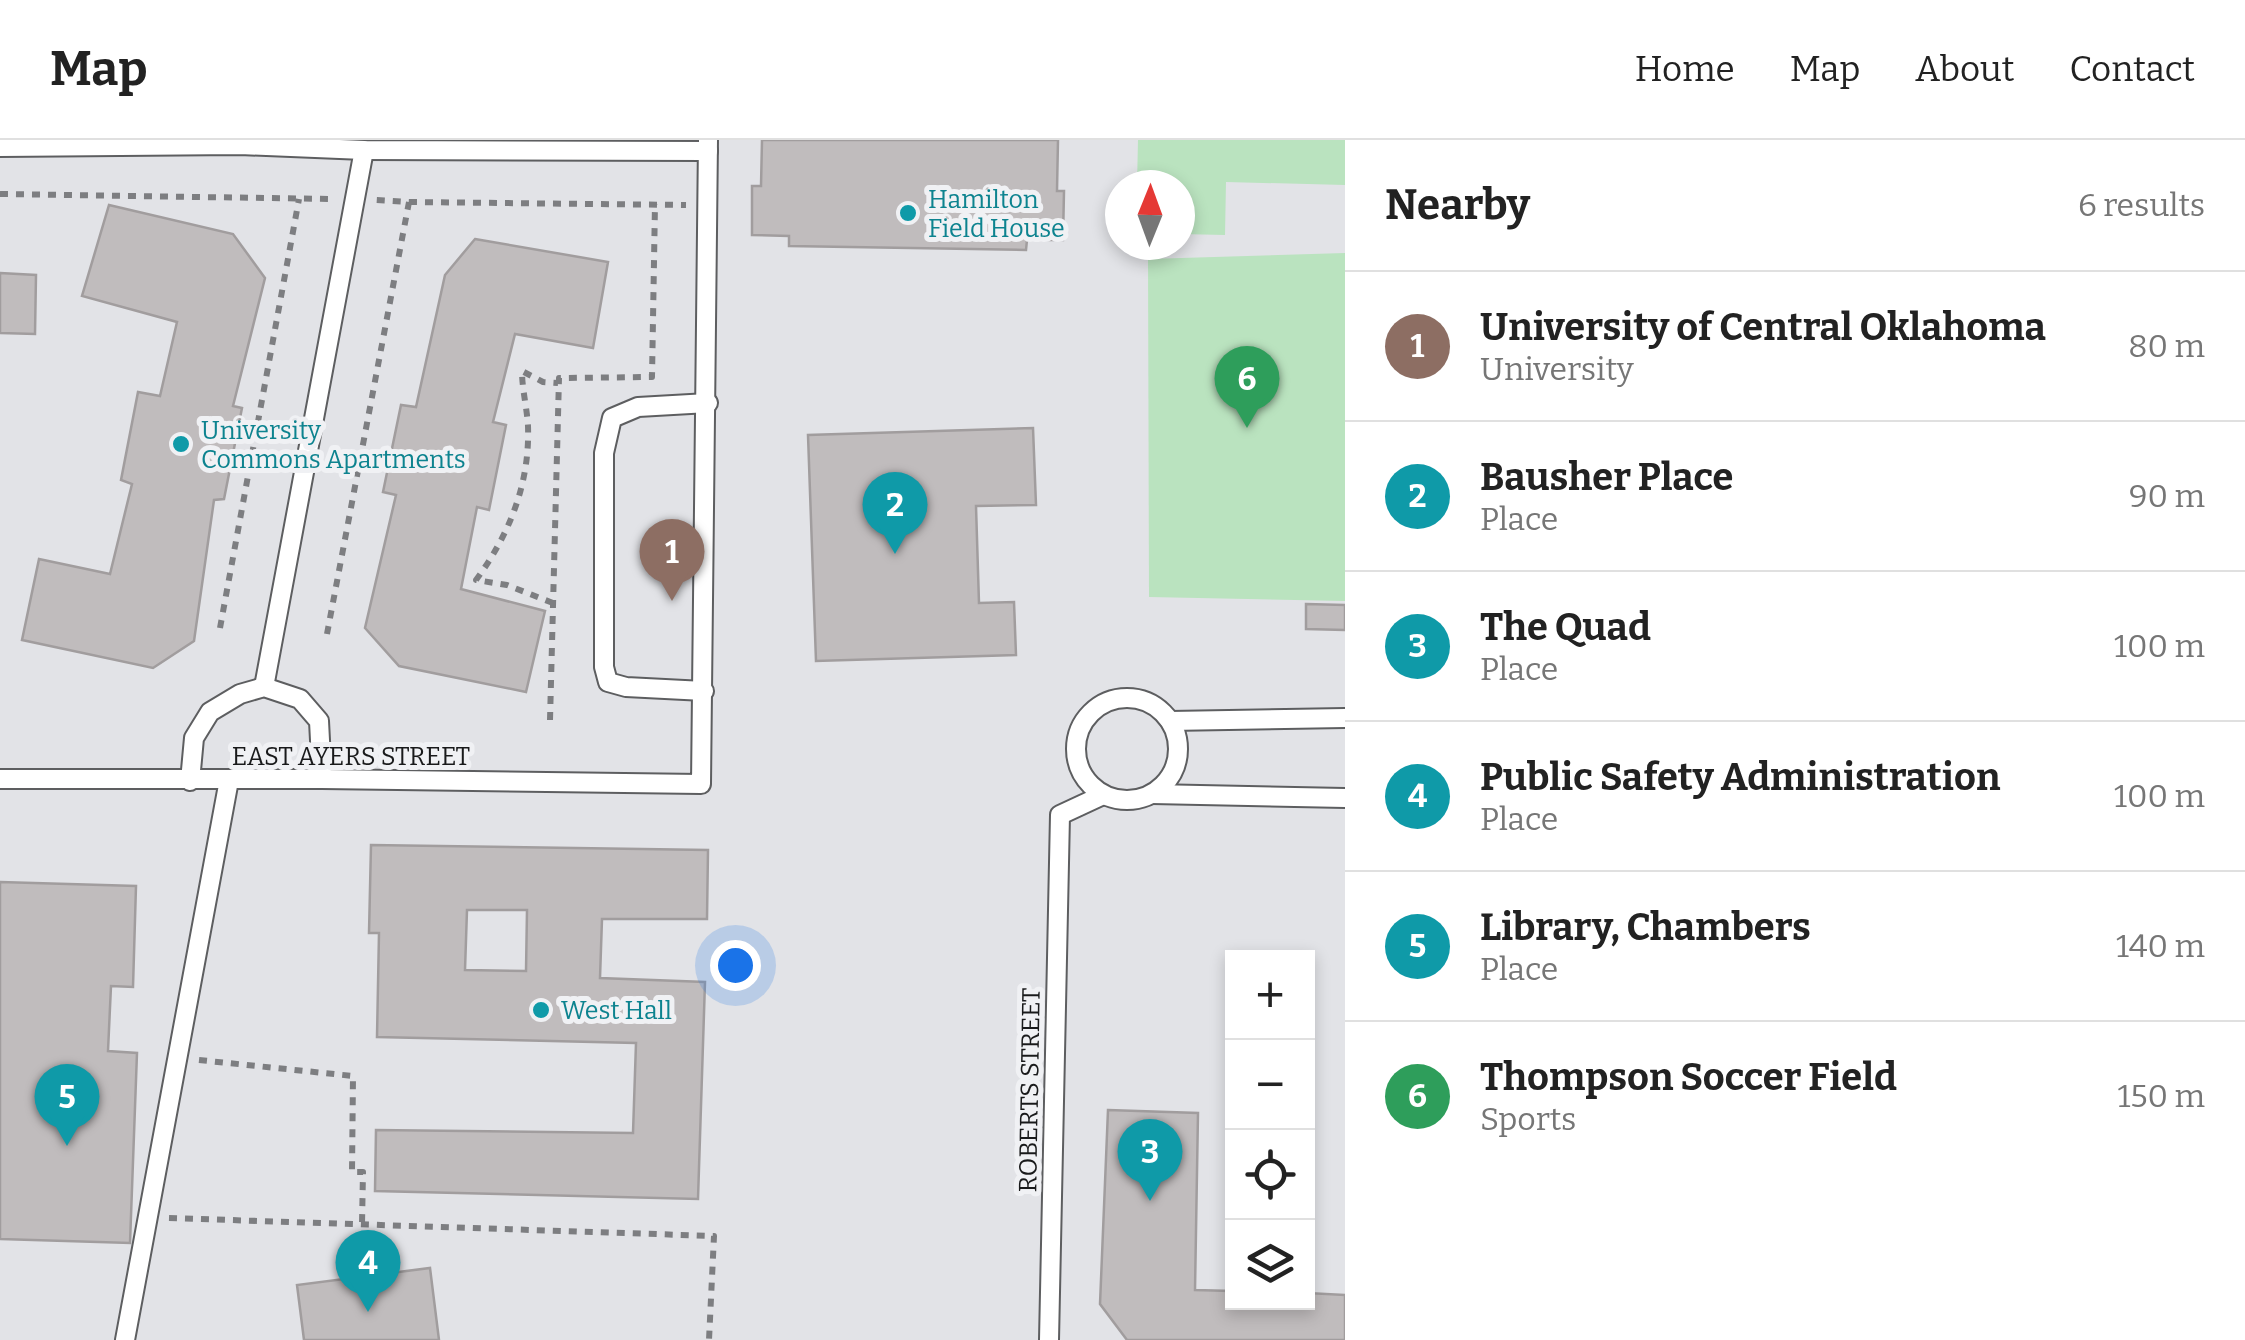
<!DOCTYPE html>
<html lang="en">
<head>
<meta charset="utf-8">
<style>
	:root { --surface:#fff; --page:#f6f6f6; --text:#222; --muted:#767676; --line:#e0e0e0; --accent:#b45309 }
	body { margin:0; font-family:Bitter,serif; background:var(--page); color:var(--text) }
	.controls { position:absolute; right:30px; bottom:30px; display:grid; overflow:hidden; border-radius:0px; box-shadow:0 5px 15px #0003 }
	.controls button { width:90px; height:90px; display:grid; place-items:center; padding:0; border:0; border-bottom:2px solid var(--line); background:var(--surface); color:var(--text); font:50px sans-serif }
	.compass { position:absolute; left:1105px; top:30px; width:90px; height:90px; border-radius:50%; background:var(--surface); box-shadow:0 5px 15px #0003; rotate:1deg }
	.you { position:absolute; left:735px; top:825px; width:35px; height:35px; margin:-25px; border:8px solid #fff; border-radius:50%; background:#1a73e8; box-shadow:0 0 0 15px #1a73e833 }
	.badge { display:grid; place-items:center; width:65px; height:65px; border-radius:50%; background:var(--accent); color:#fff; font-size:32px; font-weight:700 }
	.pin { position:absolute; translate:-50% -82px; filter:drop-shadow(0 2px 5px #0008) }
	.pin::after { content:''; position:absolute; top:52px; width:35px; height:30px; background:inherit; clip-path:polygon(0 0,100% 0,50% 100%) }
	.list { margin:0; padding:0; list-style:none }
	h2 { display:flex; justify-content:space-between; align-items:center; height:130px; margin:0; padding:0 40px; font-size:42px }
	h2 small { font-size:32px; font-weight:400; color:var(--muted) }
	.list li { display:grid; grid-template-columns:65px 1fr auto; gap:30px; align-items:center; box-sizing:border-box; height:150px; padding:0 40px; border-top:2px solid var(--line) }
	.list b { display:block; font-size:38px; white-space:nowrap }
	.list p { margin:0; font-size:32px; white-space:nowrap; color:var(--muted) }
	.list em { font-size:32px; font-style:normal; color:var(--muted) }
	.icon { flex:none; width:55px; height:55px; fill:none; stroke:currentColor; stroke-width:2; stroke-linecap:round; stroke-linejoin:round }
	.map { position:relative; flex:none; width:1345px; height:1200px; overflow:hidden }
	header { display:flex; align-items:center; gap:60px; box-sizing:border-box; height:140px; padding:0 50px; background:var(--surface); border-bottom:2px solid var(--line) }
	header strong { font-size:48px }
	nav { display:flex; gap:55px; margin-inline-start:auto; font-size:35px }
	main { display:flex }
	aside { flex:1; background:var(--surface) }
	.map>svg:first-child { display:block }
	.green { fill:#bae3bf }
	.building { fill:#c0bcbd; stroke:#a19d9e; stroke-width:2.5; fill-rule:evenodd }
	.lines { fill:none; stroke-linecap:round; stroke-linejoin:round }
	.service-casing { stroke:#5d5e60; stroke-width:22 }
	.path { stroke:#7d7e81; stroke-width:6; stroke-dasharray:8 8; stroke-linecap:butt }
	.service { stroke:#fff; stroke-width:18 }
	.culture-dot { fill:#0f9aa8; stroke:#f0f1f4; stroke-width:4 }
	.labels { text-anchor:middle; stroke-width:10; stroke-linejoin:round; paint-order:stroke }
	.culture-label { font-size:25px; fill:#0d838f; stroke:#f0f1f4; text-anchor:start }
	.street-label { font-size:25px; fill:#191a1b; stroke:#f0f1f4 }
</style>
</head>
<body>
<header>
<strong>Map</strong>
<nav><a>Home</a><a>Map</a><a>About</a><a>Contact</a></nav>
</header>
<main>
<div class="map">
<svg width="1345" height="1200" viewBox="0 0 1345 1200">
	<rect width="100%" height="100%" fill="#e2e3e7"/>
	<g class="green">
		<polygon points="1138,0 1345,0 1345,45 1226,42 1225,95 1180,94 1180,45 1137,45"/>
		<polygon points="1345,113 1345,461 1149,457 1148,119"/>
	</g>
	<g class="building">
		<polygon points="762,0 1058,0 1057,51 1064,51 1063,100 1027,100 1026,110 789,106 789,96 752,95 752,46 761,46"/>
		<polygon points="109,65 233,94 265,138 233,266 242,268 224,359 214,360 194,501 153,528 22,500 39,419 110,434 132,344 121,340 138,252 160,256 177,182 82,156"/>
		<polygon points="475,99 608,122 593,208 515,194 493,282 506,285 489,370 477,367 461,449 545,471 526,552 399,526 365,488 396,355 383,352 401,265 416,267 445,135"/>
		<polygon points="0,133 36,135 35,194 0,193"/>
		<polygon points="1033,288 1036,365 976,366 979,463 1014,462 1016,515 816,521 808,295"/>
		<polygon points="1306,464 1345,465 1345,490 1306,489"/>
		<path d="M 371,705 L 708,710 L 707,779 L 602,779 L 600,838 L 705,842 L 698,1059 L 375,1051 L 376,990 L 633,993 L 636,903 L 377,897 L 379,793 L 369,793 ZM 467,770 L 527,770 L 526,831 L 465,830 Z"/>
		<polygon points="0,742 136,746 133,847 111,846 108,911 137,913 130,1103 0,1099"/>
		<polygon points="1108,970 1198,973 1195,1150 1232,1151 1232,1162 1308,1162 1308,1153 1345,1155 1345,1200 1127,1200 1100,1164"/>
		<polygon points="430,1128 439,1200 304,1200 297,1145"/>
	</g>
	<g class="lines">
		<g class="service-casing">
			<g id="service">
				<polyline points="0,7 240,5 364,10 708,11"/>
				<polyline points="264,547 364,10"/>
				<polyline points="704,551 626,547 608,542 604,527 604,313 612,278 638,267 708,263"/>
				<circle cx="1127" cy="609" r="51"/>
				<polyline points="1170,581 1345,578"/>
				<polyline points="0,639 322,639 701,644 708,0"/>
				<polyline points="190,641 194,598 210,572 240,554 264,547 300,559 319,581 322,639"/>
				<polyline points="1152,654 1345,658"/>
				<polyline points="125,1200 229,640"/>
				<polyline points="1049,1200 1060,675 1103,655"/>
			</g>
		</g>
		<g class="path">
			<polyline points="0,54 332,59"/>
			<polyline points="409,62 686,65"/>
			<path d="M 553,463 L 507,445 L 476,440 C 509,395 530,344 528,286 C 527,268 522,249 522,231 L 543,242 L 558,243"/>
			<polyline points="220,488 299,59"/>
			<polyline points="327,494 409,62 375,60"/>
			<polyline points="550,580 559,238 652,237 655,64"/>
			<polyline points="199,920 353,936 352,1032 363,1032 362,1084"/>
			<polyline points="169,1078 714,1096 709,1200"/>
		</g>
		<use href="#service" class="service"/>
	</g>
	<g class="culture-dot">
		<circle cx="908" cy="73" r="10"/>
		<circle cx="181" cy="304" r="10"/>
		<circle cx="541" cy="870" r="10"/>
	</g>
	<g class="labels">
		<g class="culture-label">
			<text x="928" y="68">Hamilton<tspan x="928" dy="29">Field House</tspan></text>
			<text x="201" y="299">University<tspan x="201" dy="29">Commons Apartments</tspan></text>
			<text x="561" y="879">West Hall</text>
		</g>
		<g class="street-label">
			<text x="351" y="625">EAST AYERS STREET</text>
			<text transform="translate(1029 950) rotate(-89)" y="9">ROBERTS STREET</text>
		</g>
	</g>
</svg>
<div class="controls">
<button>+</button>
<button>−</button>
<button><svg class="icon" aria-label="locate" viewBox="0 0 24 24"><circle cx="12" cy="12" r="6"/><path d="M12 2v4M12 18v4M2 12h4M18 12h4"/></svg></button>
<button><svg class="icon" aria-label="layers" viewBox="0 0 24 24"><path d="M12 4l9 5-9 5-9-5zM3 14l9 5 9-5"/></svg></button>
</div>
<svg class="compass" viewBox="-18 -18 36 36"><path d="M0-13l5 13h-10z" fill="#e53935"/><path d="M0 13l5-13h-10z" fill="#767676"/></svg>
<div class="you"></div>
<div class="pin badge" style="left:672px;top:461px;background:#8d6e63">1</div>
<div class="pin badge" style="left:895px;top:414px;background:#0f9aa8">2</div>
<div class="pin badge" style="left:1150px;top:1061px;background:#0f9aa8">3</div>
<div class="pin badge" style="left:368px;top:1172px;background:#0f9aa8">4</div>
<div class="pin badge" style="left:67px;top:1006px;background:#0f9aa8">5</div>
<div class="pin badge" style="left:1247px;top:288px;background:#2e9e5b">6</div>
</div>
<aside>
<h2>Nearby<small>6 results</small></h2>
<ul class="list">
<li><span class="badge" style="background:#8d6e63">1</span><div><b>University of Central Oklahoma</b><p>University</p></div><em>80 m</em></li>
<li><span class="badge" style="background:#0f9aa8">2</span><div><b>Bausher Place</b><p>Place</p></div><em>90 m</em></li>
<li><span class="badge" style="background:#0f9aa8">3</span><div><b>The Quad</b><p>Place</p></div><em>100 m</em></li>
<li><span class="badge" style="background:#0f9aa8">4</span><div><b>Public Safety Administration</b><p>Place</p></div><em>100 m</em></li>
<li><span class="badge" style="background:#0f9aa8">5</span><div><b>Library, Chambers</b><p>Place</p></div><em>140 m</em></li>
<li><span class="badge" style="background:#2e9e5b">6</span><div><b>Thompson Soccer Field</b><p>Sports</p></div><em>150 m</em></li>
</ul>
</aside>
</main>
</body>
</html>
